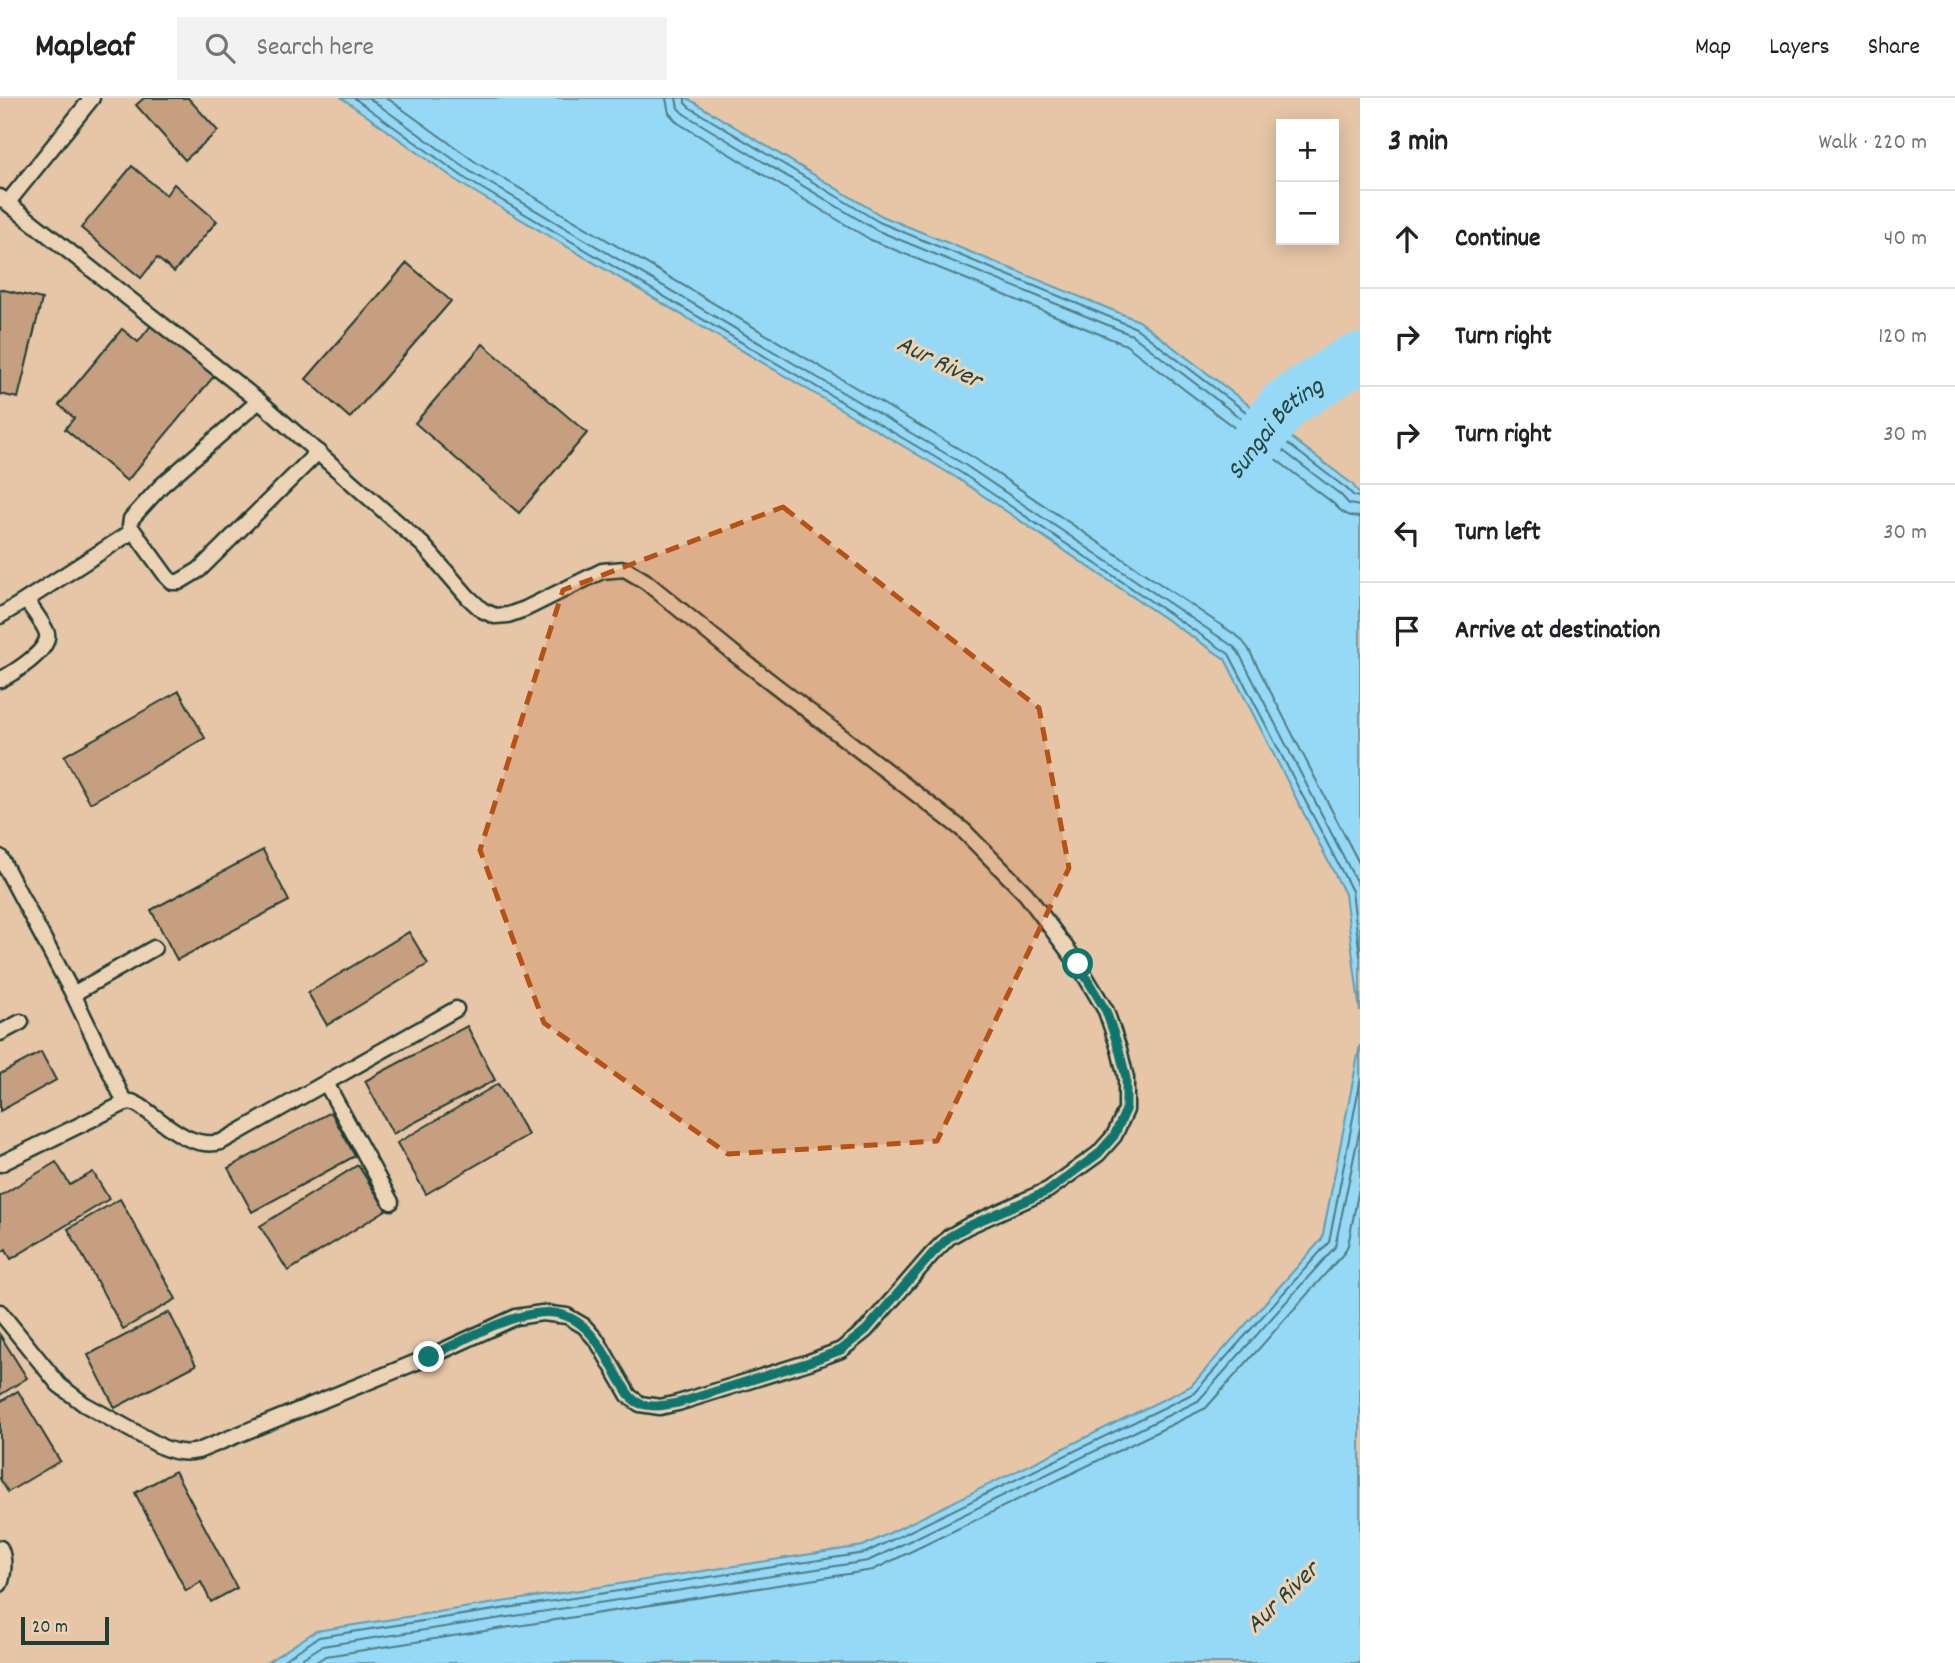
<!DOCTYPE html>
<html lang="en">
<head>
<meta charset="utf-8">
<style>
	:root { --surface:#fff; --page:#f2f2f2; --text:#202124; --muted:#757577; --line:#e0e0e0 }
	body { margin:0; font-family:Dekko,sans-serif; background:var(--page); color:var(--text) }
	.controls { position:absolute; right:21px; top:21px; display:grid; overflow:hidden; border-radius:0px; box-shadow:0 4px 18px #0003 }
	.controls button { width:63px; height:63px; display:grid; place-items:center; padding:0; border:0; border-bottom:2px solid var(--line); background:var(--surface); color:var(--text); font:35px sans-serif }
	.scale { position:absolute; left:21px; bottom:18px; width:88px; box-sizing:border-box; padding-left:7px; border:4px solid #1f3d34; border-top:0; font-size:19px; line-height:24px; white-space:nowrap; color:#1f3d34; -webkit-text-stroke:5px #edd3b5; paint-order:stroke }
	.stop { position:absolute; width:21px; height:21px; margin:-16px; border:5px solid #0f766e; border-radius:50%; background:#fff }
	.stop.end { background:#0f766e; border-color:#fff; box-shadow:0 2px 7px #0008 }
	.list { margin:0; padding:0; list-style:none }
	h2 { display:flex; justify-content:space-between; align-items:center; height:91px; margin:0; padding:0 28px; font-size:30px }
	h2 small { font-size:23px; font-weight:400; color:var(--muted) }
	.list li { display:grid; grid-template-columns:46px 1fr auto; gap:21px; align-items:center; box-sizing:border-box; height:98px; padding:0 28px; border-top:2px solid var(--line) }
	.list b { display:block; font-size:26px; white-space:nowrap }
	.list em { font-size:23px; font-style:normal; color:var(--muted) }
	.icon { flex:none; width:38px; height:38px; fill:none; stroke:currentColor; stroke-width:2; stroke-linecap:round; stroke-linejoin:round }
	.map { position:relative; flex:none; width:1360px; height:1565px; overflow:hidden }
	header { display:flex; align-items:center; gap:42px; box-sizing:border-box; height:98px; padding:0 35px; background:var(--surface); border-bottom:2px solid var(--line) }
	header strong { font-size:33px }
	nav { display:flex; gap:38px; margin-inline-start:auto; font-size:24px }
	.search { width:490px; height:63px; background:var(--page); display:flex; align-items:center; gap:18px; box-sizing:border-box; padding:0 24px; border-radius:0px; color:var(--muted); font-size:26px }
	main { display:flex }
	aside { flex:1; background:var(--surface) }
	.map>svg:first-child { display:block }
	.water { fill:#96d9f7; stroke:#669ba9; stroke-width:2 }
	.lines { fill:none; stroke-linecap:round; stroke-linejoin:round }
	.shore { stroke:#4f7b82; stroke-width:2 }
	.river { stroke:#96d9f7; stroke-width:52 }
	.building { fill:#c69f80; stroke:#1f3d34; stroke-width:2 }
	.service-casing { stroke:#1f3d34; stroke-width:19 }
	.service { stroke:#edd3b5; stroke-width:14 }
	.route { stroke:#0f766e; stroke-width:9 }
	.marked { fill:#b65216; fill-opacity:0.2; stroke:#b65216; stroke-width:5; stroke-dasharray:14 9; stroke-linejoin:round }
	.labels { text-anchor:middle; stroke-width:6; stroke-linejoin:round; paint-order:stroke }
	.water-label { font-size:26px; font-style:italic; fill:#25453e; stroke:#edd3b5 }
</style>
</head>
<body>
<header>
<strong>Mapleaf</strong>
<div class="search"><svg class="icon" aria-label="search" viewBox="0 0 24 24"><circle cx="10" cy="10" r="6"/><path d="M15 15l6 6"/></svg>Search here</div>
<nav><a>Map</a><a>Layers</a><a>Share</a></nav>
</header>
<main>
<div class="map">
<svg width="1360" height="1565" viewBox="0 0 1360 1565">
	<rect width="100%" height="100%" fill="#e6c6a7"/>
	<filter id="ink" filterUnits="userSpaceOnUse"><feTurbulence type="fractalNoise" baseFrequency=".0143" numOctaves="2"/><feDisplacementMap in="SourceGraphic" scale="14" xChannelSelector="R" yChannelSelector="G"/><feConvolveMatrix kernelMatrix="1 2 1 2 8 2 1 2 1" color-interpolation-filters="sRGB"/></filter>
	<g filter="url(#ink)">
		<g class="water">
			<polygon points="342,0 687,0 882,118 1139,223 1352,386 1360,396 1360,914 1345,796 1225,561 957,380 463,87"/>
			<polygon points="1360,947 1360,1565 266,1565 316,1533 863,1448 1191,1288 1322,1141"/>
		</g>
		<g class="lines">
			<g class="shore">
				<polyline points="354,0 466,81 960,374 1229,556 1352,793 1360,858"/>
				<polyline points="369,0 471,74 965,367 1234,549 1239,555 1360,791"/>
				<polyline points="387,0 477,65 971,358 1240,540 1248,550 1360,767"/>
				<path d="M 666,0 L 669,15 L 678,25 L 871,142 L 1126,247 L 1333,405 C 1341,414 1348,419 1360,419"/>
				<polyline points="676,0 678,10 684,16 876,132 1132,237 1341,397 1349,406 1360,408"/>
				<polyline points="685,0 685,5 689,9 879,124 1136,230 1347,391 1354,398 1360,399"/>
				<polyline points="279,1565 319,1539 865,1455 1194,1295 1329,1144 1360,984"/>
				<polyline points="295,1565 322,1548 868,1463 1198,1303 1335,1149 1360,1030"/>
				<polyline points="314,1565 326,1558 873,1472 1206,1310 1344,1155 1348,1147 1360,1085"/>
			</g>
			<path class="river" id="s1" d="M 1228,381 L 1285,306 L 1350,264 L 1360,261"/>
		</g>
		<g class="building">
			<polygon points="144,0 188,0 218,33 185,62 136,7"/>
			<polygon points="132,68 166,97 174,86 217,123 174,174 157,160 141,180 81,130"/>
			<polygon points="407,165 451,203 350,320 306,281"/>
			<polygon points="0,191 42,201 18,300 0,296"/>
			<polygon points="153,225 215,277 127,383 65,331 74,320 59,307 122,231 138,244"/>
			<polygon points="483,246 587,335 519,415 415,325"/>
			<polygon points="179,593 205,640 90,705 64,658"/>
			<polygon points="263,752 289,803 177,862 151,812"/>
			<polygon points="409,834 428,866 327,927 308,895"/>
			<polygon points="467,928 495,982 393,1036 365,983"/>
			<polygon points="41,954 56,982 0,1013 0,976"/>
			<polygon points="498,986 528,1037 426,1096 397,1045"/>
			<polygon points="331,1014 355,1058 252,1114 228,1070"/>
			<polygon points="56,1064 70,1087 93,1074 109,1101 11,1161 6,1151 0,1155 0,1098"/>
			<polygon points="358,1067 386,1112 288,1173 260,1128"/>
			<polygon points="120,1101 176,1201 123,1231 68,1131"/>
			<polygon points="169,1214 196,1267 115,1310 88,1257"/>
			<polygon points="0,1237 27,1280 0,1297"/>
			<polygon points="18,1293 60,1363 8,1394 0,1381 0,1304"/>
			<polygon points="175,1373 237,1490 211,1504 201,1484 186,1493 135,1395"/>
		</g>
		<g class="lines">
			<g class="service-casing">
				<g id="service">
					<path d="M 0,99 L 259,303 L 423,447 L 468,499 L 482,512 L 495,518 L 508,517 L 525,511 L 602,473 L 625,471 L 645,483 L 732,554 L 963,732 L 1026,796 L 1078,866 L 1106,913 L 1119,951 L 1126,980 L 1126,1012 L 1114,1038 L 1098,1056 L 1048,1092 L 968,1128 L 949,1139 L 932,1156 L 866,1232 L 841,1252 L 809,1264 L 678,1305 L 660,1309 L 640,1306 L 629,1298 L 598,1244 L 584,1228 L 567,1218 L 542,1215 L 516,1219 L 429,1259 L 198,1353 C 184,1356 175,1354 162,1349 L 84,1306 L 59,1287 L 0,1214"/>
					<polyline points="8,104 92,0"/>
					<polyline points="259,303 161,388 131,421 130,428 167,479 172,484 179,484 199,472 318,354"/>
					<polyline points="26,502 133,433"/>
					<path d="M 0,518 L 26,502 C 31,510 45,527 47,536 C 50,553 13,575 0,582"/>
					<polyline points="0,759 73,896 125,1005"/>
					<polyline points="73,896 154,850"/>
					<polyline points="0,935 21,924"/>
					<polyline points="326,985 391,1104"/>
					<path d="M 0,1066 L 125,1005 L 132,1004 L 140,1008 C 164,1024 190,1052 221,1044 L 456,911"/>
					<path d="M 0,1450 C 5,1461 4,1476 0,1486"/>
				</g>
			</g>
			<use href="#service" class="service"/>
		</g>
	</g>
	<g class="lines" filter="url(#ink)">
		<path class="route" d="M 429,1259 C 463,1243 502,1219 539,1215 C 584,1210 601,1249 620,1282 C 626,1292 630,1302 641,1306 C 654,1310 666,1307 678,1305 L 809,1264 L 841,1252 L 866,1232 L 932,1156 L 949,1139 L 968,1128 L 1048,1093 L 1098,1056 L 1114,1038 L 1126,1012 L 1126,980 L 1119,951 L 1106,913 L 1078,866"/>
	</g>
	<path class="marked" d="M 783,409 L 1039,610 L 1069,770 L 937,1043 L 728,1056 L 544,925 L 480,752 L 563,492 Z"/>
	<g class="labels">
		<g class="water-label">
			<text transform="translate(940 262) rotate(26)" y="9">Aur River</text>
			<text dy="9" stroke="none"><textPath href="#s1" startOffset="70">Sungai Beting</textPath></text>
			<text transform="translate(1281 1498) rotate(-44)" y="9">Aur River</text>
		</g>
	</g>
</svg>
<div class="controls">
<button>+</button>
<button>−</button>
</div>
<div class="scale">20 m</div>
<div class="stop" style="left:1078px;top:866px"></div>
<div class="stop end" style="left:429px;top:1259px"></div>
</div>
<aside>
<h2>3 min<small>Walk · 220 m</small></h2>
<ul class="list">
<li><svg class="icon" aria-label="ahead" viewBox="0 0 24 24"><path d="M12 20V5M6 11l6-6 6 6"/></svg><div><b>Continue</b></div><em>40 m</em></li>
<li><svg class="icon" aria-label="right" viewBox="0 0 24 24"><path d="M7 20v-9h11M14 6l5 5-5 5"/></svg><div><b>Turn right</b></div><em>120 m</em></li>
<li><svg class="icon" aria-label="right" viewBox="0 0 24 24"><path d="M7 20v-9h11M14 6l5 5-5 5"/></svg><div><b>Turn right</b></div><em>30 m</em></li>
<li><svg class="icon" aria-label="left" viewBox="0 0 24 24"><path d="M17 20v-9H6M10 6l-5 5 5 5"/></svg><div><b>Turn left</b></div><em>30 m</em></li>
<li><svg class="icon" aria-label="arrive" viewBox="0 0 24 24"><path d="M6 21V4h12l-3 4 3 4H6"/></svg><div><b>Arrive at destination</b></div></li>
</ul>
</aside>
</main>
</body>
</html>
